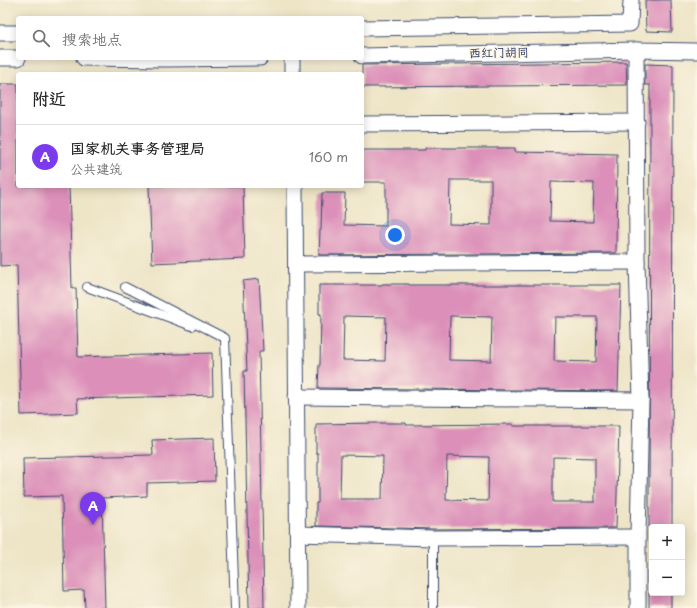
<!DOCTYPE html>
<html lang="zh">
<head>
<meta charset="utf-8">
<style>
	:root { --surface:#fff; --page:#f6f6f6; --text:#222; --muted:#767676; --line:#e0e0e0; --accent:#7c3aed }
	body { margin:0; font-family:"Playpen Sans","LXGW WenKai TC",sans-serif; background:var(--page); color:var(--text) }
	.controls { position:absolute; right:12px; bottom:12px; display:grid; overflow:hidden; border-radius:4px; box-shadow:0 2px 10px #0003 }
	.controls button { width:36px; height:36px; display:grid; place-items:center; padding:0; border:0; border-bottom:1px solid var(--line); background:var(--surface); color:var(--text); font:20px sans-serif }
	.you { position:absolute; left:395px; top:235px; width:14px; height:14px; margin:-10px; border:3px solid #fff; border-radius:50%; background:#1a73e8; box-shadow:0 0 0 6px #1a73e833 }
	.badge { display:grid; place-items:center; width:26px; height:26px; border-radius:50%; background:var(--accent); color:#fff; font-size:13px; font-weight:700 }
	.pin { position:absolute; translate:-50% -33px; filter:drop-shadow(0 1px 2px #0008) }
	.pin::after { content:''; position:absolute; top:21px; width:14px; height:12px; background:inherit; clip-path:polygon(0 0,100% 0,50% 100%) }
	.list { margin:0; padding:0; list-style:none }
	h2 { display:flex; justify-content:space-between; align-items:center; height:52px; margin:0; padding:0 16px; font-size:17px }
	h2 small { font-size:13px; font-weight:400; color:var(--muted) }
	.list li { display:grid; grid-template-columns:26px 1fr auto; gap:12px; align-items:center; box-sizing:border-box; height:64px; padding:0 16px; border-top:1px solid var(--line) }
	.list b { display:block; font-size:15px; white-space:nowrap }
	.list p { margin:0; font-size:13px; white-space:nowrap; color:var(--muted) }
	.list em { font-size:13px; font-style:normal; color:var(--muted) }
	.icon { flex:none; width:22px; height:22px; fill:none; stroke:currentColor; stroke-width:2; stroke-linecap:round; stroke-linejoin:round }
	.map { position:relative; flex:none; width:697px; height:608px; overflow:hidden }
	.search { position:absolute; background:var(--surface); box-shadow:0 2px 10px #0003; left:16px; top:16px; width:348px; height:44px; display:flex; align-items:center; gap:10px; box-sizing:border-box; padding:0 14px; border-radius:4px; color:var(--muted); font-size:15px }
	.panel { position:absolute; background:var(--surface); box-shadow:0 2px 10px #0003; left:16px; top:72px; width:348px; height:116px; border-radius:4px }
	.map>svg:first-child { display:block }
	.building { fill:#dc90b9; fill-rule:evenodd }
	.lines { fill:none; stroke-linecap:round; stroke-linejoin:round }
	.lane-casing { stroke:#3b4a6e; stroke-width:10 }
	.street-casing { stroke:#3b4a6e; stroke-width:17 }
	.lane { stroke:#fff; stroke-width:8 }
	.street { stroke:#fff; stroke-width:15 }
	.labels { text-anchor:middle; stroke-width:3; stroke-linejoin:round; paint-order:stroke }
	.street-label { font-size:12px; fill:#1b2f5e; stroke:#fcf5e5 }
</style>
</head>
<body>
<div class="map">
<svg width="697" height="608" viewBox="0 0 697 608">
	<rect width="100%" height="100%" fill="#fcf5e5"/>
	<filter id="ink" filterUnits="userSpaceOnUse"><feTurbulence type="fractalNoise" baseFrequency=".025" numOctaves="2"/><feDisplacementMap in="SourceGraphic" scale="8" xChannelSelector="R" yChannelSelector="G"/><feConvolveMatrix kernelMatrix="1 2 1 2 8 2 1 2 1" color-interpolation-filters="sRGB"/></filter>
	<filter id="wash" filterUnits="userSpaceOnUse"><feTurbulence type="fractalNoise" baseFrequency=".012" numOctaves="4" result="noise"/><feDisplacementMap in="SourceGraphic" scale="16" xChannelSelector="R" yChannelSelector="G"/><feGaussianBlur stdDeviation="0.9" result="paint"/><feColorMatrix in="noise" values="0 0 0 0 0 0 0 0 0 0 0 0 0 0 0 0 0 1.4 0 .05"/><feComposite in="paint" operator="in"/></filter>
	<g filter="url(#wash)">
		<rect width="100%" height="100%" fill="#eee5c7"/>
		<g id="blocks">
			<g class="building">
				<polygon points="645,0 671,0 672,32 646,31"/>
				<polygon points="626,62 627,85 362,87 362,65"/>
				<polygon points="645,64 673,65 672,527 649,527 650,85 645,85"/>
				<polygon points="0,84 18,84 18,186 69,186 72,288 76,288 78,357 212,353 213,395 77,399 78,413 21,415 17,265 0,266"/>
				<path d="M 425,148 L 515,148 L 515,152 L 617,154 L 616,253 L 319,255 L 320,230 L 321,230 L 322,193 L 345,193 L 344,225 L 386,226 L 386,182 L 362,182 L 362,150 L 425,150 ZM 450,180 L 491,180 L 491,225 L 449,224 ZM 551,182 L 594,183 L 593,222 L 550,221 Z"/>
				<polygon points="149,186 243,186 245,259 152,263"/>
				<polygon points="259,279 263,351 259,351 264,608 249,608 244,371 247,371 243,281"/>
				<path d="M 382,284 L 409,284 L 409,285 L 621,285 L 618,391 L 318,388 L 319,365 L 320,365 L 321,314 L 319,314 L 319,285 L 382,285 ZM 344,316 L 386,317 L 385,361 L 343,360 ZM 450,316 L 492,317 L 491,361 L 449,360 ZM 555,317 L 597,317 L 596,362 L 554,361 Z"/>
				<path d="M 379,423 L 406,423 L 406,425 L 513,424 L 513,426 L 619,426 L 616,528 L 433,529 L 316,526 L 316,503 L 318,503 L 318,453 L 316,453 L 316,424 ZM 341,455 L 383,456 L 382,499 L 340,499 ZM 447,456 L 489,457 L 488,501 L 446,500 ZM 553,457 L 595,458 L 595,502 L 553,502 Z"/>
				<polygon points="214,438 215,481 147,483 147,496 102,498 105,608 85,608 84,590 64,591 62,496 24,497 23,458 153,455 152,440"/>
				<rect x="649" y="593" width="22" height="15"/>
			</g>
		</g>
	</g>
	<g filter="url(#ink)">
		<use href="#blocks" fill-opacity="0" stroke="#3b4a6e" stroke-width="1"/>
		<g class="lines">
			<g class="lane-casing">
				<g id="lane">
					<polyline points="87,287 192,326"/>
					<polyline points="125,287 225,338 235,608"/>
					<polyline points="433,608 433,538"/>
				</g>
			</g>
			<g class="street-casing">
				<g id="street">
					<polyline points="362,28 630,24 631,0"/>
					<polyline points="0,33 18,33"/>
					<polyline points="636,50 637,262 641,400 638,537 638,608"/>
					<polyline points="362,56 636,50 697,51"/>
					<polyline points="0,58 18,58"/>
					<polyline points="84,58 165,59 260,58"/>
					<polyline points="292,58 292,74"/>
					<polyline points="362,124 637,122"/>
					<polyline points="295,186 298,608"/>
					<polyline points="296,264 637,262"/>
					<polyline points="296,397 641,400"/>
					<polyline points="298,534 433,538 638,537"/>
				</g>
			</g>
			<use href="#lane" class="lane"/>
			<use href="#street" class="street"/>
		</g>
	</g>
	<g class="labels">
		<g class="street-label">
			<text transform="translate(499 53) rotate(-1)" y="4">西红门胡同</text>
		</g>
	</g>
</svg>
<div class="controls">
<button>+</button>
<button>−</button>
</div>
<div class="you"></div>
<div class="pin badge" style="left:93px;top:525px">A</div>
<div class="search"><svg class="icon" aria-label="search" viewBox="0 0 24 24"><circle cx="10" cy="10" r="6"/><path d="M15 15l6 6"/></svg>搜索地点</div>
<section class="panel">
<h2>附近<small></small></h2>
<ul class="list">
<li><span class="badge">A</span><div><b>国家机关事务管理局</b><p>公共建筑</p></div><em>160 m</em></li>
</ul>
</section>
</div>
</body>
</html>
